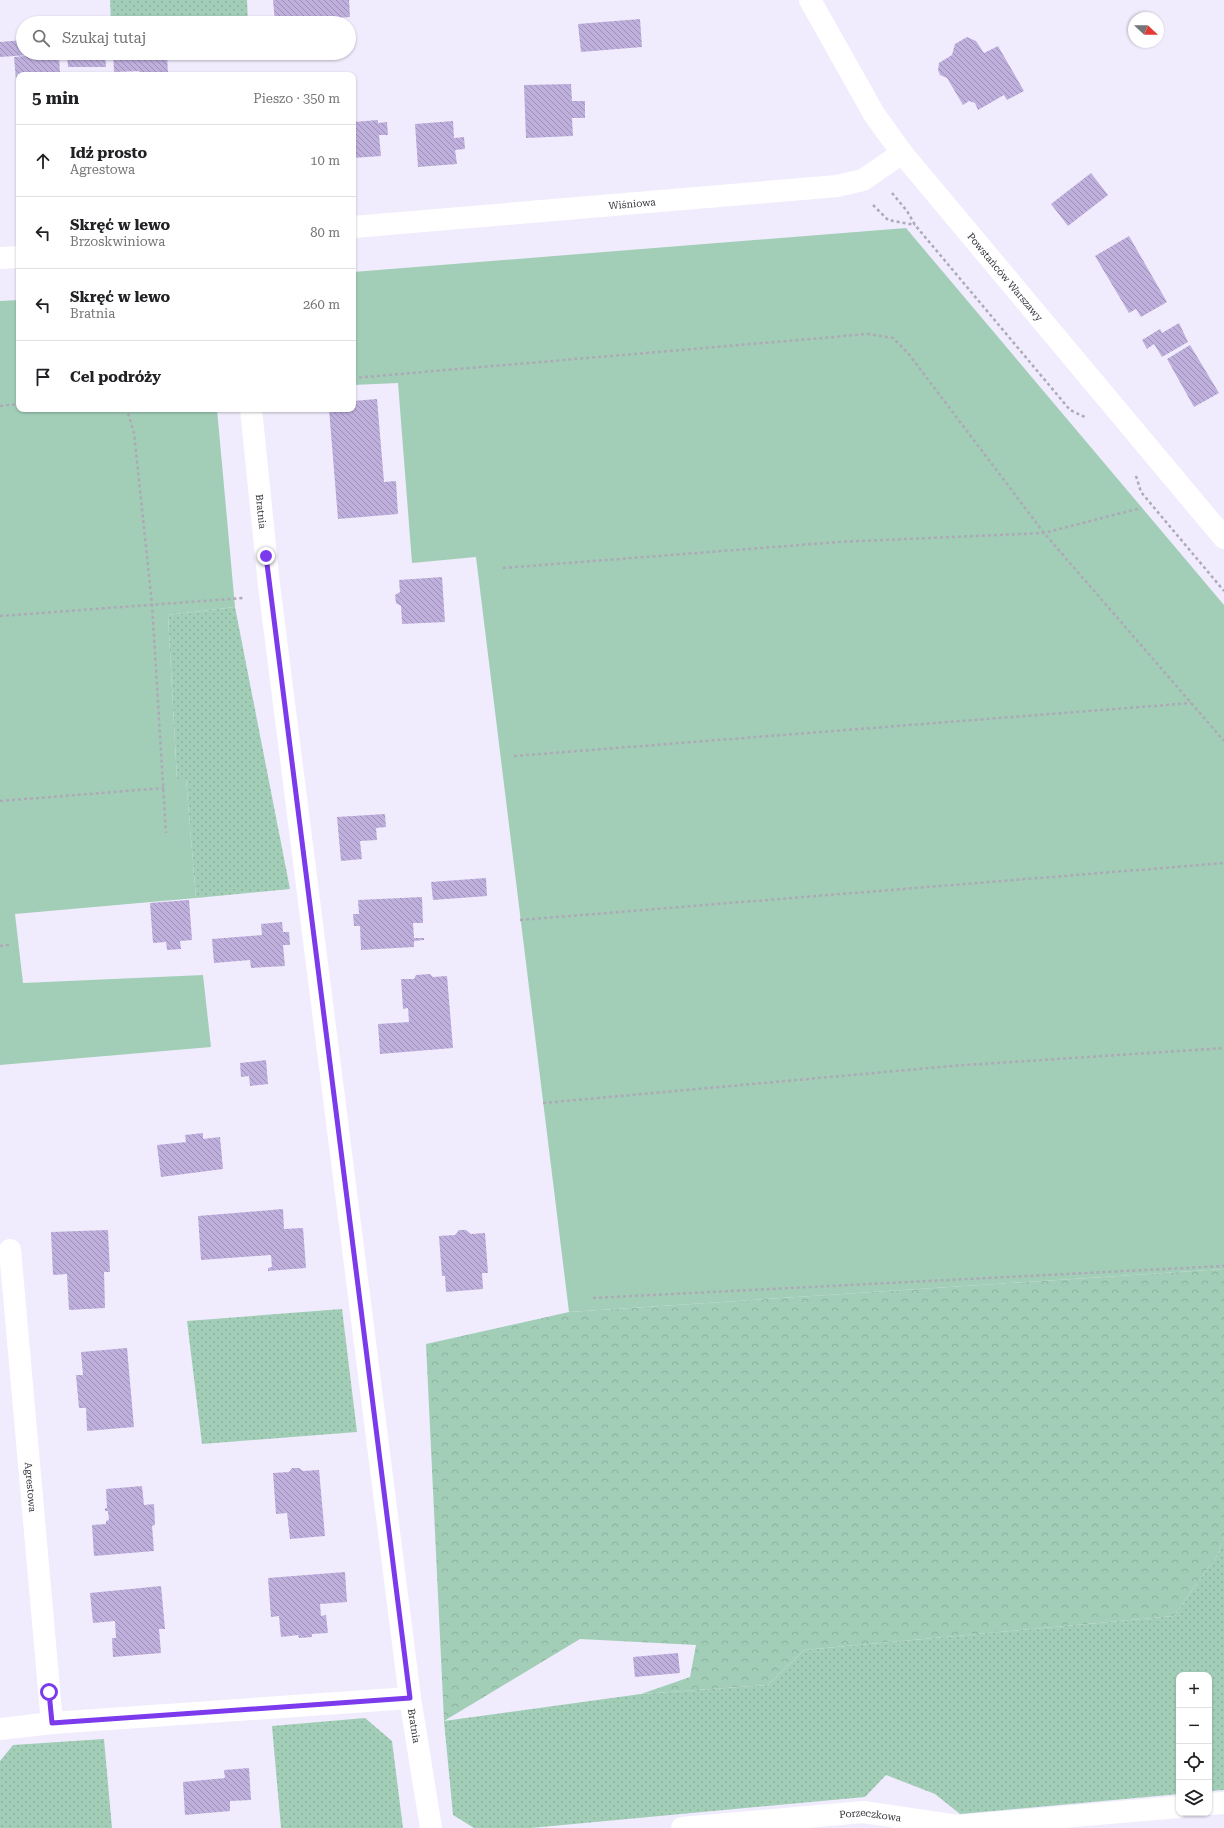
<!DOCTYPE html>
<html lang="pl">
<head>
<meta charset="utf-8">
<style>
	:root { --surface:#fff; --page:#f2f2f2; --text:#202124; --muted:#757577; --line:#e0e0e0 }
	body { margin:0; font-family:"Roboto Serif",serif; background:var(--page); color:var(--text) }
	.controls { position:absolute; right:12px; bottom:12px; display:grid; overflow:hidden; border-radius:8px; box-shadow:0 1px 3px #0004 }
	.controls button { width:36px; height:36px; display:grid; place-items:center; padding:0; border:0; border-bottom:1px solid var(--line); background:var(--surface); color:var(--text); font:20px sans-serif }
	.compass { position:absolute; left:1128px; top:12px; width:36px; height:36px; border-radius:50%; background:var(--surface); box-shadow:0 1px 3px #0004; rotate:112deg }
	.stop { position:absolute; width:12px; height:12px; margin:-9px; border:3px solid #7c3aed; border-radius:50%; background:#fff }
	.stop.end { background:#7c3aed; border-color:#fff; box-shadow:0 1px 4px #0008 }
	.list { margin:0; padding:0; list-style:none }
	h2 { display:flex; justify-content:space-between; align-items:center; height:52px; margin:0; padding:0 16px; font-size:17px }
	h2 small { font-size:13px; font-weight:400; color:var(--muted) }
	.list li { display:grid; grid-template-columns:26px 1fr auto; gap:12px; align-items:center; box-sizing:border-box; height:72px; padding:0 16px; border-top:1px solid var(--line) }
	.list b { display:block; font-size:15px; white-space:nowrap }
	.list p { margin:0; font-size:13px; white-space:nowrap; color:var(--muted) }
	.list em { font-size:13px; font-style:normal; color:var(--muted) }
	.icon { flex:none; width:22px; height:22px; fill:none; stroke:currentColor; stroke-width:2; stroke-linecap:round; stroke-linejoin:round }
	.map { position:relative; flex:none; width:1224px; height:1828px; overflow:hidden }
	.search { position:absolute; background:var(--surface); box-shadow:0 1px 3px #0004; left:16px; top:16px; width:340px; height:44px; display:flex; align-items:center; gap:10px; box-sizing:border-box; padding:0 14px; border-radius:22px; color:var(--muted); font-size:15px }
	.panel { position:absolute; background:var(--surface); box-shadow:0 1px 3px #0004; left:16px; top:72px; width:340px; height:340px; border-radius:8px }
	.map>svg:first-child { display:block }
	.grass { fill:url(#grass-dots) }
	.forest { fill:url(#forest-crowns) }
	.garden { fill:#a2ceb8 }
	.building { fill:url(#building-back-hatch) }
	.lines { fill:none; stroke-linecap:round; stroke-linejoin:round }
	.path { stroke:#ada9b6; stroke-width:2.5; stroke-dasharray:3 3; stroke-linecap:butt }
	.minor { stroke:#fff; stroke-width:22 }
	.route { stroke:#7c3aed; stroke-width:5 }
	.labels { text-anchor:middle; stroke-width:3; stroke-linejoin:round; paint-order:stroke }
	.street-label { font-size:10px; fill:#34323a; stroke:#fff }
</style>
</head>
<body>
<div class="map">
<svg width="1224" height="1828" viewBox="0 0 1224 1828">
	<defs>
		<pattern id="grass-dots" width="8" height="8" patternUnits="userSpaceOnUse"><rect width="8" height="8" fill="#a2ceb8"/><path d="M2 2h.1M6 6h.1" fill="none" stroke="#8cb19f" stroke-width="1.8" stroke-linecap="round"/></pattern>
		<pattern id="forest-crowns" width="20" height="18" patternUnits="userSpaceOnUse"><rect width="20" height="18" fill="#a2ceb8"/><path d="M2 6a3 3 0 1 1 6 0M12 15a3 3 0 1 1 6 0" fill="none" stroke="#8cb19f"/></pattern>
		<pattern id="building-back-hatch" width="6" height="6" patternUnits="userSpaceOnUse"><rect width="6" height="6" fill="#beafdd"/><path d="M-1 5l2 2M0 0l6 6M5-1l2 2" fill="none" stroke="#9b8fb4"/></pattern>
	</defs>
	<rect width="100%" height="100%" fill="#f1ecfd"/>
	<g class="grass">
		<polygon points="110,0 247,0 248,23 111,23"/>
		<polygon points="235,607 290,889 196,898 186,779 177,779 168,615"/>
		<polygon points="342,1309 357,1432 202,1444 187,1321"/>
		<polygon points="1224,1537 1224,1790 1209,1791 1209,1675 1179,1675 1179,1794 960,1814 935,1794 886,1775 865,1797 531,1828 474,1828 453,1815 444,1721 641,1694 768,1685 804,1650 1174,1616 1218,1554"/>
		<polygon points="365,1718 392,1741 403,1828 281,1828 272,1726"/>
		<polygon points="104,1739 112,1828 0,1828 0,1761 13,1745"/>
	</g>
	<polygon class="forest" points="1224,1269 1224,1537 1218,1554 1174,1616 804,1650 768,1685 641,1694 690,1677 696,1645 580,1639 444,1721 426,1344 569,1312"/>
	<g class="garden">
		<polygon points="906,228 1224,605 1224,1269 569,1312 476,557 412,563 398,383 353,385 353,272"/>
		<polygon points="19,300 19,409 217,409 235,607 168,615 177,779 186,779 196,898 15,914 23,983 203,975 211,1047 0,1065 0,301"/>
	</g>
	<g class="building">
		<polygon points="273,0 349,0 350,17 275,23"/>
		<polygon points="640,19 642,47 581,52 578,24"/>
		<polygon points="82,20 104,20 105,23 82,23"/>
		<polygon points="967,37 976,41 984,53 998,46 1024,91 1007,100 1004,95 978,110 975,103 969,101 963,105 947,78 940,75 938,70 939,63 952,55 955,44"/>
		<polygon points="23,40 23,53 29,53 29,55 0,57 0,42"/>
		<polygon points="59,53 60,75 19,75 19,80 16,81 14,57"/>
		<polygon points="67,53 105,53 106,67 68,67"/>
		<polygon points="113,53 167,53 168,75 139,75 139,71 114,72"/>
		<polygon points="571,84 572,101 585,101 585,118 572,118 573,136 526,138 524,85"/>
		<polygon points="378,120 378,123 387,122 388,135 379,135 381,156 353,158 353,122"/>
		<polygon points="453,121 454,138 464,137 465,149 455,150 457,164 418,167 415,124"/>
		<polygon points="1091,173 1108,195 1068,226 1051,204"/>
		<polygon points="1129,236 1167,302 1141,317 1136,309 1129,313 1095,256"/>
		<polygon points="1179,323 1188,342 1162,357 1154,344 1147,349 1142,340 1160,329 1162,333"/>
		<polygon points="1190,345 1219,393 1194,407 1167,359"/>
		<polygon points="377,399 384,482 396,481 398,514 338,519 329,409 353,409 353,401"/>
		<polygon points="442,577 445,622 402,624 401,606 396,603 395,595 400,592 399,580"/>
		<polygon points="385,814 386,827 376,828 377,840 360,841 362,859 341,861 337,817"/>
		<polygon points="486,878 487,896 433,900 431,882"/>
		<polygon points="422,897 423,923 413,923 414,938 424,938 424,940 414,941 414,947 361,950 360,926 354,926 353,914 359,914 358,900"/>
		<polygon points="189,900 192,940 180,941 181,949 167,950 166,942 153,943 150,903"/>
		<polygon points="282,922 283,932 289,932 290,945 283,945 285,966 251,968 250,960 214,963 212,939 262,935 261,924"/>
		<polygon points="430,974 433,977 447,976 453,1048 380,1054 378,1024 409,1022 408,1008 403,1009 401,979 414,979 416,975"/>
		<polygon points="266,1060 268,1084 250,1086 249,1076 241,1077 240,1063"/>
		<polygon points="203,1133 203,1139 220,1137 223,1169 161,1177 157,1145 186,1142 185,1135"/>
		<polygon points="283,1209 284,1229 303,1228 306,1268 268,1271 268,1268 272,1267 271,1255 201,1260 198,1216"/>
		<polygon points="108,1230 110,1272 104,1272 105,1308 69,1310 67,1274 53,1275 51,1232"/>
		<polygon points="459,1230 466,1230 471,1234 485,1233 488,1273 482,1273 483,1289 446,1292 445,1276 442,1276 439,1236 455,1235"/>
		<polygon points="127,1348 134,1427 87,1431 86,1408 79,1408 76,1375 83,1375 81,1352"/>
		<polygon points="292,1468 299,1468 303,1471 319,1470 325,1536 290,1539 287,1513 276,1514 273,1473 289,1472"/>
		<polygon points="142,1486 144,1505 154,1504 155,1525 152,1526 154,1551 94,1556 92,1525 106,1524 106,1521 109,1520 108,1511 105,1511 105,1508 107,1508 106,1489"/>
		<polygon points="345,1572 347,1602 320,1604 321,1616 326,1615 328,1633 312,1634 312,1637 299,1638 298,1635 281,1637 279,1616 271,1617 268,1578"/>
		<polygon points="161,1586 165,1629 159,1629 161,1653 113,1657 112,1638 116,1638 115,1621 93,1623 90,1593"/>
		<polygon points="678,1653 680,1673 635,1677 633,1657"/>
		<polygon points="249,1768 251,1800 230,1801 230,1811 185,1815 183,1782 225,1778 224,1770"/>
	</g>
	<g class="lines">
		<g class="path">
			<polyline points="892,193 907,211 915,225 1070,410 1087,418"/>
			<polyline points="873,205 888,220 915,225"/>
			<polyline points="353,378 868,334 893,338 908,353 1044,533 1224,741"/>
			<polyline points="0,406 19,404"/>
			<polyline points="125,409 127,410 134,433 152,604 166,833"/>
			<polyline points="1136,476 1141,492 1224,591"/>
			<polyline points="503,568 838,542 1044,533 1141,508"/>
			<polyline points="0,616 243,598"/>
			<polyline points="514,756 1191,703"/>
			<polyline points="0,801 164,788"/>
			<polyline points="520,920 1224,863"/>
			<polyline points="0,946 9,945"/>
			<polyline points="543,1103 951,1066 1224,1048"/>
			<polyline points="593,1298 1224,1266"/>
		</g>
		<g class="minor">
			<path id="s1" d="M 810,0 L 874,114 L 902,153 L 1224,538"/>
			<path id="s2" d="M 353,227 L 837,186 L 863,180 L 902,153"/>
			<polyline points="0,258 19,257"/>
			<path id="s3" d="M 251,409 L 269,585 L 410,1698 L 431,1828"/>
			<path id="s4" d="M 10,1250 L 52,1723"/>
			<polyline points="0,1729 52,1723 410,1698"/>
			<polyline points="1209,1804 1224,1803"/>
			<path id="s5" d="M 682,1828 L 863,1812 L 958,1826 L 1179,1807"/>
		</g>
	</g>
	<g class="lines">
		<polyline class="route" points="49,1692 52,1723 410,1698 266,556"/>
	</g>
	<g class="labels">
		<g class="street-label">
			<text dy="4" stroke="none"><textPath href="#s2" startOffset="280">Wiśniowa</textPath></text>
			<text dy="4" stroke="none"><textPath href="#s1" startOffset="340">Powstańców Warszawy</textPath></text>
			<text dy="4" stroke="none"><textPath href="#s3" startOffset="103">Bratnia</textPath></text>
			<text dy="4" stroke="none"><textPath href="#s4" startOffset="238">Agrestowa</textPath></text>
			<text dy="4" stroke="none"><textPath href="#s3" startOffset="1327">Bratnia</textPath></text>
			<text dy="4" stroke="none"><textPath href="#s5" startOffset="189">Porzeczkowa</textPath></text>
		</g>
	</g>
</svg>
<div class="controls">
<button>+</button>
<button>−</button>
<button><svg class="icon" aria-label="locate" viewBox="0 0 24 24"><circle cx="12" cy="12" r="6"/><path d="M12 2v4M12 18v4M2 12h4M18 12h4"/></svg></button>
<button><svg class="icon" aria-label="layers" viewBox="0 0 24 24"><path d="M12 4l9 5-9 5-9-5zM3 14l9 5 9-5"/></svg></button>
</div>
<svg class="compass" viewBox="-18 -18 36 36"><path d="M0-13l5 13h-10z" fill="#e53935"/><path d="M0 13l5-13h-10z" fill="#757577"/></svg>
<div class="stop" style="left:49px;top:1692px"></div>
<div class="stop end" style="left:266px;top:556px"></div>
<div class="search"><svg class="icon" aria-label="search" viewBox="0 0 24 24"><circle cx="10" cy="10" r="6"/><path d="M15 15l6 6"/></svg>Szukaj tutaj</div>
<section class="panel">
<h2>5 min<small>Pieszo · 350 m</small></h2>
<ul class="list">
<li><svg class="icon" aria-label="ahead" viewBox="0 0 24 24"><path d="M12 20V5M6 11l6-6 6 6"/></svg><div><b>Idź prosto</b><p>Agrestowa</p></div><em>10 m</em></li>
<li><svg class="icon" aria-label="left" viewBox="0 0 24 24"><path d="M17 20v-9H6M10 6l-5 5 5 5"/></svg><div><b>Skręć w lewo</b><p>Brzoskwiniowa</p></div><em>80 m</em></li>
<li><svg class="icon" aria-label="left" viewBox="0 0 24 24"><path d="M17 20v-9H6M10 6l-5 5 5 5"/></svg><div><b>Skręć w lewo</b><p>Bratnia</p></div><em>260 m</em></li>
<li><svg class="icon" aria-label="arrive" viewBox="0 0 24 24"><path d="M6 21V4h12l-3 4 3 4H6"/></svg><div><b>Cel podróży</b></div></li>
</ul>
</section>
</div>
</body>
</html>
